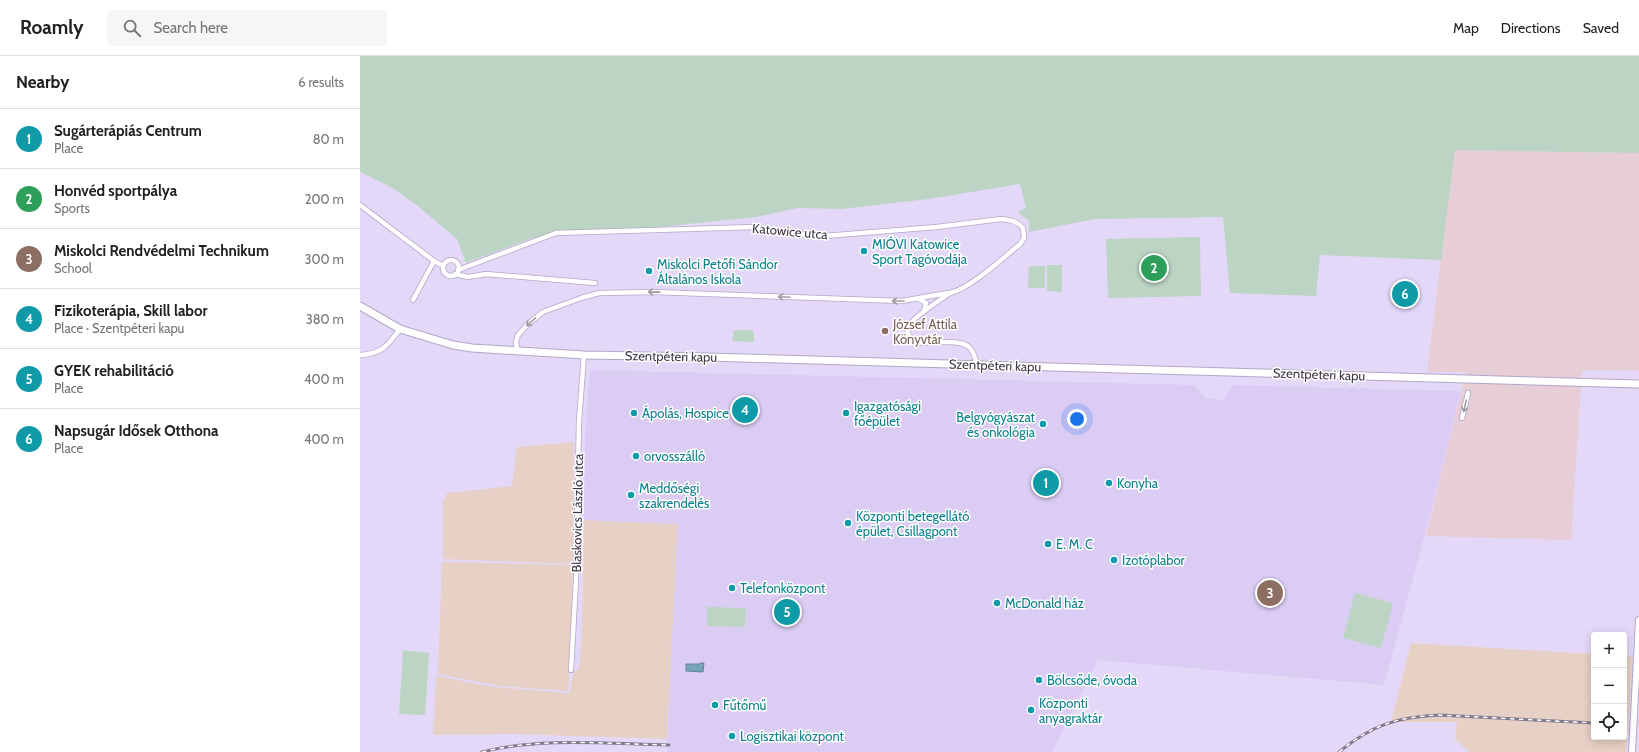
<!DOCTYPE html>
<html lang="en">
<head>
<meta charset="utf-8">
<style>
	:root { --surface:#fff; --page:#f6f6f6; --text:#202124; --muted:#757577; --line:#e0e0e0; --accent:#a949b1 }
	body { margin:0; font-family:Cabin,sans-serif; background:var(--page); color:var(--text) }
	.controls { position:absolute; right:12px; bottom:12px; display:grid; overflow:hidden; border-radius:4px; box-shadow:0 2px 10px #0003 }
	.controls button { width:36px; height:36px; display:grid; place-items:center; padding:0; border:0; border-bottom:1px solid var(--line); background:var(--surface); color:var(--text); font:20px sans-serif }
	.you { position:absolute; left:717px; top:363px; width:14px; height:14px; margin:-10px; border:3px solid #fff; border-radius:50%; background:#1a73e8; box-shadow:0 0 0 6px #1a73e833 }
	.badge { display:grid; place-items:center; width:26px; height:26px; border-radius:50%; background:var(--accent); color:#fff; font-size:13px; font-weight:700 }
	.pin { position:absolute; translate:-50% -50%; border:2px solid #fff; box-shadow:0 1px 4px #0006 }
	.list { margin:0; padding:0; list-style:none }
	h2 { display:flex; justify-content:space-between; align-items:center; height:52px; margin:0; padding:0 16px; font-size:17px }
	h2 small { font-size:13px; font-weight:400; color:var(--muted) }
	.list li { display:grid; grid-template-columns:26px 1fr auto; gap:12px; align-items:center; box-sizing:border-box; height:60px; padding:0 16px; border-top:1px solid var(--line) }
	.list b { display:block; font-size:15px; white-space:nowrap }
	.list p { margin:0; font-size:13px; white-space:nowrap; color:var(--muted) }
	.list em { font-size:13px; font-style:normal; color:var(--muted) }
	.icon { flex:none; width:22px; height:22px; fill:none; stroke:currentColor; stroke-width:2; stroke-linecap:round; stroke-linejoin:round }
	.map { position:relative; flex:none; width:1279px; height:696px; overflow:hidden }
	header { display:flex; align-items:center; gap:24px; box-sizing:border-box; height:56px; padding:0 20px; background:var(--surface); border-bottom:1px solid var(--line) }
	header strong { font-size:19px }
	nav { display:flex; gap:22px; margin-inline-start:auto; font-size:14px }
	.search { width:280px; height:36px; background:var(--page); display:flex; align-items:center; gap:10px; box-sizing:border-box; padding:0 14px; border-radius:4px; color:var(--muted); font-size:15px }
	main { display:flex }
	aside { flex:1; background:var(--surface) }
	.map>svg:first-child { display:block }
	.commercial { fill:#e6cdd6 }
	.industrial { fill:#e7d0c5 }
	.built { fill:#dbccf4 }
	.green { fill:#bcd4c3 }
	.water { fill:#78a4bb; stroke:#668397 }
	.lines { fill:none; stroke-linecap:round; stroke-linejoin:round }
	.street-casing { stroke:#b3a7c6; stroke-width:6 }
	.secondary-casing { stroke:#b3a7c6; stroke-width:8 }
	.primary-casing { stroke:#b3a7c6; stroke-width:9 }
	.street { stroke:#fff; stroke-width:4.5 }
	.secondary { stroke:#fff; stroke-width:6 }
	.primary { stroke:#fff; stroke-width:7 }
	.rail-casing { stroke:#81798e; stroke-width:3 }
	.rail { stroke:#fff; stroke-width:1.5; stroke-dasharray:4.5; stroke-linecap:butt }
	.oneway { stroke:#9e9ba2 }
	.culture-dot { fill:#0f9aa8; stroke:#fff; stroke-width:1.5 }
	.education-dot { fill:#8d6e63; stroke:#fff; stroke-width:1.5 }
	.labels { text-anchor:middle; stroke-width:3; stroke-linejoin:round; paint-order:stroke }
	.street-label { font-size:13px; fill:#3c3744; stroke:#fff }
	.culture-label { font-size:13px; fill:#0d838f; stroke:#fff; text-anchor:start }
	.education-label { font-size:13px; fill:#785e54; stroke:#fff; text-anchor:start }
</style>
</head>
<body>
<header>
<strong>Roamly</strong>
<div class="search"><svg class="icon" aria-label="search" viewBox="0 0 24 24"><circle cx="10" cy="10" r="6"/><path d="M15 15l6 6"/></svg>Search here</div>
<nav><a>Map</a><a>Directions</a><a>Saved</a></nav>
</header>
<main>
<aside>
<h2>Nearby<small>6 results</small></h2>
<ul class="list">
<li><span class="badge" style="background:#0f9aa8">1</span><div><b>Sugárterápiás Centrum</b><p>Place</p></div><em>80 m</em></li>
<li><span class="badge" style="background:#2e9e5b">2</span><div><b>Honvéd sportpálya</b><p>Sports</p></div><em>200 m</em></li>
<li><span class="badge" style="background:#8d6e63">3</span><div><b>Miskolci Rendvédelmi Technikum</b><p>School</p></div><em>300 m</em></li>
<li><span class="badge" style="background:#0f9aa8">4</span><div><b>Fizikoterápia, Skill labor</b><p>Place · Szentpéteri kapu</p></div><em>380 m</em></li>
<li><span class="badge" style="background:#0f9aa8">5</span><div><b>GYEK rehabilitáció</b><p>Place</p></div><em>400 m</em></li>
<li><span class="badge" style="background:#0f9aa8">6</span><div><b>Napsugár Idősek Otthona</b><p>Place</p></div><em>400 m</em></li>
</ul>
</aside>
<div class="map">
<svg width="1279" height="696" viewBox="0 0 1279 696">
	<rect width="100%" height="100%" fill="#e4d8f9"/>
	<polygon class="commercial" points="1094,94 1279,97 1279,315 1222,314 1211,484 1066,480 1106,316 1067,316"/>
	<g class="industrial">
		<polygon points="214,386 213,508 83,503 83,445 87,437 152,430 157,391"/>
		<polygon points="224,464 318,468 307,683 152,678 73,679 76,620 134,631 209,637 214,615 219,614 222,578"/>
		<polygon points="82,506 213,509 209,625 208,635 140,630 78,618"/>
		<polygon points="1051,587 1234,598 1234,681 1264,681 1264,600 1273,601 1266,696 1109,696 1095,683 1097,666 1031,666"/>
	</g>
	<polygon class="built" points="230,314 835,329 845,342 864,344 872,329 1101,335 1067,471 1024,629 738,604 692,696 307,696 318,468 224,464 225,379"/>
	<g class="green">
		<polygon points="0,0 1279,0 1279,97 1095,94 1081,204 960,199 956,240 870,237 863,161 735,163 669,176 669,165 658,156 666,152 660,128 569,143 481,153 437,152 396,161 270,174 172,182 106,207 97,183 59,151 31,131 0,116"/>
		<polygon points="840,181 841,240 748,242 746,183"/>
		<polygon points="687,209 702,209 702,236 687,235"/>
		<polygon points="669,210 685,210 685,232 668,232"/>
		<polygon points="374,274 392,274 394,278 394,286 372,285"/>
		<polygon points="995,537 1033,547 1021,592 983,582"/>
		<polygon points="347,551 386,552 385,571 347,570"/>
		<polygon points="43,594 69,597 65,659 39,658"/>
	</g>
	<polygon class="water" points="340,607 344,607 343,616 326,615 326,608 340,608"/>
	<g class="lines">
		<g class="street-casing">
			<g id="street">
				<polyline points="0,149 74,205 83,210"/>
				<circle cx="91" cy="212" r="8"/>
				<path d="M 98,214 L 196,177 L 395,171 L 429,177 L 464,180 L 577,171 L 641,163 C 650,164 657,165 663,172 L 664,182 L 660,188 C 643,202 611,232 590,237 C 581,243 551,263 548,271 C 546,277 550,281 553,286 C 567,288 600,282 609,291 C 614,295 615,303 617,308"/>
				<polyline points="95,218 108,221 126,218 235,227"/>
				<polyline points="559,243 566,247 564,255"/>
				<polyline points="53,244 74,205"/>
				<polyline points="157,296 156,286 158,279 169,267 183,256 221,242 239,237 294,236 542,245 588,237"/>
				<path d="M 0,299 C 22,298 28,289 40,273"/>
				<polyline points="1102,362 1108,337"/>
				<polyline points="211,614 216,524 219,365 224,299"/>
			</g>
		</g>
		<g class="secondary-casing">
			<polyline id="secondary" points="1272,696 1279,564"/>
		</g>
		<g class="primary-casing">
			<polyline id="primary" points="0,250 40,273 93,289 112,292 224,299 348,301 1279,328"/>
		</g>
		<use href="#street" class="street"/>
		<use href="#secondary" class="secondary"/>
		<use href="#primary" class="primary"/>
		<g class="rail-casing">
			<g id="rail">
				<path d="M 122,696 C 180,681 250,688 309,689"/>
				<path d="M 979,696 C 1012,669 1037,661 1079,659 L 1234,667"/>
			</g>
		</g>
		<use href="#rail" class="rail"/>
	</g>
	<defs><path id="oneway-shaft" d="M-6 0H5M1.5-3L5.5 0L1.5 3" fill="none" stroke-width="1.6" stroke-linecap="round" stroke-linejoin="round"/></defs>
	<g class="oneway">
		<use href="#oneway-shaft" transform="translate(294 236) rotate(-179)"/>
		<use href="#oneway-shaft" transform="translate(424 241) rotate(-177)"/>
		<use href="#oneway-shaft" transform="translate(538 245) rotate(180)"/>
		<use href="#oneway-shaft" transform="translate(171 266) rotate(138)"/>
		<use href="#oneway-shaft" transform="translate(1105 350) rotate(102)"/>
	</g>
	<g class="culture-dot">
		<circle cx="504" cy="195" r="4"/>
		<circle cx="289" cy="215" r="4"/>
		<circle cx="274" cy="357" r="4"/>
		<circle cx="486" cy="357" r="4"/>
		<circle cx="683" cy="368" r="4"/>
		<circle cx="276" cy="400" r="4"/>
		<circle cx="749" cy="427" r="4"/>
		<circle cx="271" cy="439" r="4"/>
		<circle cx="488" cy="467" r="4"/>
		<circle cx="688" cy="488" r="4"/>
		<circle cx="754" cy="504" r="4"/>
		<circle cx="372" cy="532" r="4"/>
		<circle cx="637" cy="547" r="4"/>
		<circle cx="679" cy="624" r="4"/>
		<circle cx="355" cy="649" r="4"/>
		<circle cx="671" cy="654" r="4"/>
		<circle cx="372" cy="680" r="4"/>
	</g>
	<circle class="education-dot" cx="525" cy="275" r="4"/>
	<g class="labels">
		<g class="street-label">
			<text transform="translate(430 175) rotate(5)" y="5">Katowice utca</text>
			<text transform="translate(311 300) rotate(1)" y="5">Szentpéteri kapu</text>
			<text transform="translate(635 309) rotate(2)" y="5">Szentpéteri kapu</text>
			<text transform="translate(959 318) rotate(2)" y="5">Szentpéteri kapu</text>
			<text transform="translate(217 457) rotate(-89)" y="5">Blaskovics László utca</text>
		</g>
		<g class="culture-label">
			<text x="512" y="193">MIÓVI Katowice<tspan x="512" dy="15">Sport Tagóvodája</tspan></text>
			<text x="297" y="213">Miskolci Petőfi Sándor<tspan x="297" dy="15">Általános Iskola</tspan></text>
			<text x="494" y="355">Igazgatósági<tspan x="494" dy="15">főépület</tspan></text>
			<text x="282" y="362">Ápolás, Hospice</text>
			<text x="675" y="366" text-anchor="end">Belgyógyászat<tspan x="675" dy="15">és onkológia</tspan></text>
			<text x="284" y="405">orvosszálló</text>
			<text x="757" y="432">Konyha</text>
			<text x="279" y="437">Meddőségi<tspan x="279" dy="15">szakrendelés</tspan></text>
			<text x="496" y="465">Központi betegellátó<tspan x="496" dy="15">épület, Csillagpont</tspan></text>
			<text x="696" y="493">E. M. C</text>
			<text x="762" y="509">Izotóplabor</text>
			<text x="380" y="537">Telefonközpont</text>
			<text x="645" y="552">McDonald ház</text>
			<text x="687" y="629">Bölcsőde, óvoda</text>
			<text x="679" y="652">Központi<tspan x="679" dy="15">anyagraktár</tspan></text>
			<text x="363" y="654">Fűtőmű</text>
			<text x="380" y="685">Logisztikai központ</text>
		</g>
		<g class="education-label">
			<text x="533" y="273">József Attila<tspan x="533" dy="15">Könyvtár</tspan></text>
		</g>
	</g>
</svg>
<div class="controls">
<button>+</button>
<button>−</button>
<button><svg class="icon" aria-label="locate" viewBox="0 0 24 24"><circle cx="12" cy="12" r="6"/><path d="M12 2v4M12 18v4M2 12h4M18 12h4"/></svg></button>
</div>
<div class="you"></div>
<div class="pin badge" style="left:686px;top:427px;background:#0f9aa8">1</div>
<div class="pin badge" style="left:794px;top:212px;background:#2e9e5b">2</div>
<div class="pin badge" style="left:910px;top:537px;background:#8d6e63">3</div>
<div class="pin badge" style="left:385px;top:354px;background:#0f9aa8">4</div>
<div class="pin badge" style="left:427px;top:556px;background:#0f9aa8">5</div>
<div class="pin badge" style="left:1045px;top:238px;background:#0f9aa8">6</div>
</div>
</main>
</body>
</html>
